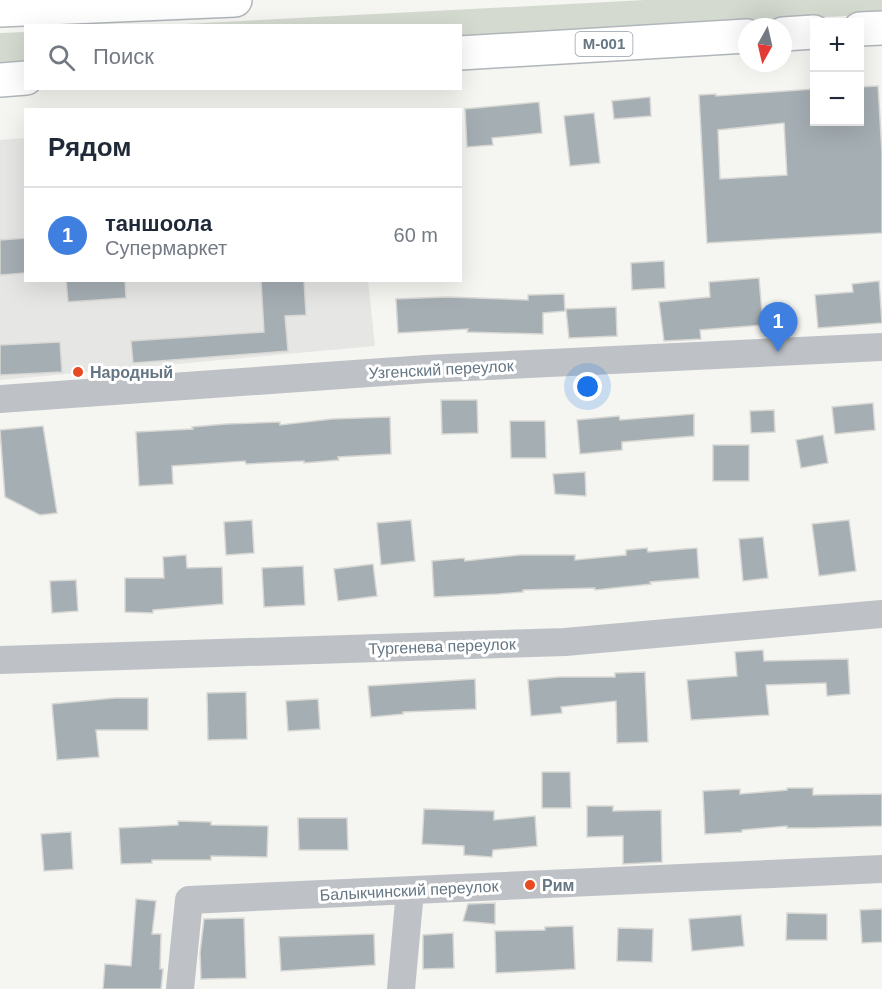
<!DOCTYPE html>
<html lang="ru">
<head>
<meta charset="utf-8">
<style>
	:root { --surface:#fff; --page:#f6f6f7; --text:#1f2937; --muted:#747a83; --line:#e0e1e3; --accent:#0b8043 }
	body { margin:0; font-family:Helvetica,sans-serif; background:var(--page); color:var(--text) }
	.controls { position:absolute; right:18px; top:18px; display:grid; overflow:hidden; border-radius:0px; box-shadow:0 6px 24px #0002 }
	.controls button { width:54px; height:54px; display:grid; place-items:center; padding:0; border:0; border-bottom:2px solid var(--line); background:var(--surface); color:var(--text); font:30px sans-serif }
	.compass { position:absolute; left:738px; top:18px; width:54px; height:54px; border-radius:50%; background:var(--surface); box-shadow:0 6px 24px #0002; rotate:188deg }
	.you { position:absolute; left:588px; top:387px; width:21px; height:21px; margin:-15px; border:4px solid #fff; border-radius:50%; background:#1a73e8; box-shadow:0 0 0 9px #1a73e833 }
	.badge { display:grid; place-items:center; width:39px; height:39px; border-radius:50%; background:var(--accent); color:#fff; font-size:20px; font-weight:700 }
	.pin { position:absolute; translate:-50% -50px; filter:drop-shadow(0 2px 3px #0008) }
	.pin::after { content:''; position:absolute; top:32px; width:21px; height:18px; background:inherit; clip-path:polygon(0 0,100% 0,50% 100%) }
	.list { margin:0; padding:0; list-style:none }
	h2 { display:flex; justify-content:space-between; align-items:center; height:78px; margin:0; padding:0 24px; font-size:26px }
	h2 small { font-size:20px; font-weight:400; color:var(--muted) }
	.list li { display:grid; grid-template-columns:39px 1fr auto; gap:18px; align-items:center; box-sizing:border-box; height:96px; padding:0 24px; border-top:2px solid var(--line) }
	.list b { display:block; font-size:22px; white-space:nowrap }
	.list p { margin:0; font-size:20px; white-space:nowrap; color:var(--muted) }
	.list em { font-size:20px; font-style:normal; color:var(--muted) }
	.icon { flex:none; width:33px; height:33px; fill:none; stroke:currentColor; stroke-width:2; stroke-linecap:round; stroke-linejoin:round }
	.map { position:relative; flex:none; width:882px; height:989px; overflow:hidden }
	.search { position:absolute; background:var(--surface); box-shadow:0 6px 24px #0002; left:24px; top:24px; width:438px; height:66px; display:flex; align-items:center; gap:15px; box-sizing:border-box; padding:0 21px; border-radius:0px; color:var(--muted); font-size:22px }
	.panel { position:absolute; background:var(--surface); box-shadow:0 6px 24px #0002; left:24px; top:108px; width:438px; height:174px; border-radius:0px }
	.map>svg:first-child { display:block }
	.built { fill:#e6e7e5 }
	.green { fill:#d5dad1 }
	.building { fill:#a5aeb3; stroke:#d7d7d4; stroke-width:1.5; fill-rule:evenodd }
	.lines { fill:none; stroke-linecap:round; stroke-linejoin:round }
	.major-casing { stroke:#b1b6ba; stroke-width:36 }
	.minor { stroke:#bec2c6; stroke-width:28 }
	.major { stroke:#fff; stroke-width:33 }
	.poi-dot { fill:#e74920; stroke:#fff; stroke-width:2 }
	.labels { text-anchor:middle; stroke-width:6; stroke-linejoin:round; paint-order:stroke }
	.shield { fill:#fff; stroke:#929fa8; stroke-width:1.5 }
	.shield-label { font-size:15px; font-weight:bold; fill:#647683 }
	.street-label { font-size:16px; fill:#647683; stroke:#fff }
	.poi-label { font-size:16px; font-weight:bold; fill:#647683; stroke:#fff; text-anchor:start }
</style>
</head>
<body>
<div class="map">
<svg width="882" height="989" viewBox="0 0 882 989">
	<rect width="100%" height="100%" fill="#f5f5f1"/>
	<polygon class="built" points="25,138 26,280 368,281 375,346 0,380 0,140"/>
	<g class="green">
		<polygon points="645,0 882,0 882,14 461,37 460,26 146,26"/>
		<polygon points="25,32 25,61 0,62 0,33"/>
	</g>
	<g class="building">
		<path d="M 878,86 L 882,153 L 882,233 L 707,243 L 699,95 L 716,94 L 716,96 L 814,89 L 814,122 L 860,122 L 860,87 ZM 784,123 L 787,175 L 720,179 L 718,130 Z"/>
		<polygon points="650,97 651,116 614,119 612,101"/>
		<polygon points="539,102 542,133 492,138 493,145 467,147 465,109"/>
		<polygon points="594,113 600,163 570,166 564,116"/>
		<polygon points="26,238 26,273 0,275 0,240"/>
		<polygon points="664,261 665,288 632,290 631,263"/>
		<polygon points="759,278 763,325 700,330 701,339 664,341 659,302 710,297 709,282"/>
		<polygon points="66,280 125,280 126,298 68,302"/>
		<polygon points="261,280 304,280 306,315 285,316 288,351 133,363 131,341 264,332"/>
		<polygon points="879,281 882,323 818,328 815,295 853,292 852,284"/>
		<polygon points="564,294 565,311 543,313 543,334 467,332 468,329 398,333 396,299 447,297 528,300 528,295"/>
		<polygon points="616,307 617,336 569,338 566,309"/>
		<polygon points="60,342 62,372 0,375 0,345"/>
		<polygon points="441,400 477,400 478,433 442,434"/>
		<polygon points="873,403 875,430 835,434 832,407"/>
		<polygon points="774,410 775,432 751,433 750,411"/>
		<polygon points="694,414 694,436 622,442 622,450 580,454 577,420 619,416 620,420"/>
		<polygon points="390,417 391,454 338,457 339,460 304,463 304,461 246,464 245,461 172,466 173,484 139,486 136,432 193,429 192,427 226,424 280,422 280,425 332,419"/>
		<polygon points="510,421 545,421 546,458 511,458"/>
		<polygon points="43,426 57,513 40,515 5,497 0,430"/>
		<polygon points="823,435 828,463 801,468 796,440"/>
		<rect x="713" y="445" width="36" height="36"/>
		<polygon points="585,472 586,496 555,494 553,474"/>
		<polygon points="252,520 254,553 226,555 224,522"/>
		<polygon points="411,520 415,561 381,565 377,523"/>
		<polygon points="849,520 856,571 819,576 812,524"/>
		<polygon points="763,537 768,578 743,581 739,539"/>
		<polygon points="647,548 648,552 697,548 699,578 650,582 651,584 595,590 595,588 523,590 523,592 498,594 434,597 432,561 464,558 465,561 520,555 575,555 575,560 626,555 626,550"/>
		<polygon points="186,555 187,568 222,567 223,604 153,610 153,613 125,612 125,578 164,578 163,557"/>
		<polygon points="373,564 377,596 338,601 334,569"/>
		<polygon points="303,566 305,605 264,607 262,568"/>
		<polygon points="76,580 78,611 52,613 50,581"/>
		<polygon points="763,650 764,661 848,659 850,694 827,696 826,683 766,685 769,715 691,720 687,680 737,676 735,652"/>
		<polygon points="645,672 648,742 617,743 616,701 561,707 562,713 531,716 528,680 559,677 615,677 615,673"/>
		<polygon points="475,679 476,709 403,712 403,714 371,717 368,686"/>
		<polygon points="246,692 247,739 208,740 207,693"/>
		<polygon points="115,698 148,698 148,730 96,730 99,757 57,760 52,704"/>
		<polygon points="318,699 320,729 288,731 286,701"/>
		<polygon points="542,772 570,772 571,808 542,808"/>
		<polygon points="787,788 813,788 813,795 882,794 882,826 813,828 787,828 787,826 742,830 742,832 705,834 703,791 740,789 740,794 787,790"/>
		<polygon points="587,806 613,806 613,811 661,810 662,862 623,864 623,836 587,837"/>
		<polygon points="424,809 494,811 494,820 535,816 537,846 493,850 492,857 464,855 464,846 422,844"/>
		<polygon points="298,818 347,818 348,850 299,850"/>
		<polygon points="178,821 211,822 211,825 268,826 267,857 211,856 211,860 152,860 152,863 121,864 119,828 178,825"/>
		<polygon points="71,832 73,869 44,871 41,834"/>
		<polygon points="136,899 156,901 152,934 161,934 160,969 163,969 161,989 103,989 105,964 131,966"/>
		<polygon points="495,903 495,924 463,921 468,904"/>
		<polygon points="882,909 882,942 862,943 860,910"/>
		<polygon points="787,913 827,914 827,940 786,940"/>
		<polygon points="741,915 744,946 692,951 689,919"/>
		<polygon points="244,918 246,978 201,979 200,953 204,919"/>
		<polygon points="573,926 575,969 496,973 495,931 545,930 545,927"/>
		<polygon points="618,928 653,929 652,962 617,961"/>
		<polygon points="453,933 454,968 423,969 423,935"/>
		<polygon points="374,934 375,965 281,971 279,937"/>
	</g>
	<g class="lines">
		<g class="major-casing">
			<g id="major">
				<polyline points="0,10 235,0"/>
				<polyline points="860,29 882,28"/>
				<polyline points="783,34 814,32"/>
				<polyline points="460,53 747,36"/>
				<polyline points="0,80 26,78"/>
			</g>
		</g>
		<g class="minor">
			<polyline points="0,399 426,369 882,347"/>
			<polyline points="0,660 565,642 882,614"/>
			<polyline points="180,989 189,900 882,869"/>
			<polyline points="401,989 410,891"/>
		</g>
		<use href="#major" class="major"/>
	</g>
	<g class="poi-dot">
		<circle cx="78" cy="372" r="6"/>
		<circle cx="530" cy="885" r="6"/>
	</g>
	<g class="labels">
		<rect class="shield" x="575.5" y="32" width="57" height="24" rx="4.5"/>
		<g class="shield-label">
			<text x="604" y="49">М-001</text>
		</g>
		<g class="street-label">
			<text transform="translate(441 369) rotate(-3)" y="6">Узгенский переулок</text>
			<text transform="translate(442 646) rotate(-2)" y="6">Тургенева переулок</text>
			<text transform="translate(409 890) rotate(-3)" y="6">Балыкчинский переулок</text>
		</g>
		<g class="poi-label">
			<text x="90" y="378">Народный</text>
			<text x="542" y="891">Рим</text>
		</g>
	</g>
</svg>
<div class="controls">
<button>+</button>
<button>−</button>
</div>
<svg class="compass" viewBox="-18 -18 36 36"><path d="M0-13l5 13h-10z" fill="#e53935"/><path d="M0 13l5-13h-10z" fill="#747a83"/></svg>
<div class="you"></div>
<div class="pin badge" style="left:778px;top:352px;background:#3f7fe0">1</div>
<div class="search"><svg class="icon" aria-label="search" viewBox="0 0 24 24"><circle cx="10" cy="10" r="6"/><path d="M15 15l6 6"/></svg>Поиск</div>
<section class="panel">
<h2>Рядом<small></small></h2>
<ul class="list">
<li><span class="badge" style="background:#3f7fe0">1</span><div><b>таншоола</b><p>Супермаркет</p></div><em>60 m</em></li>
</ul>
</section>
</div>
</body>
</html>
